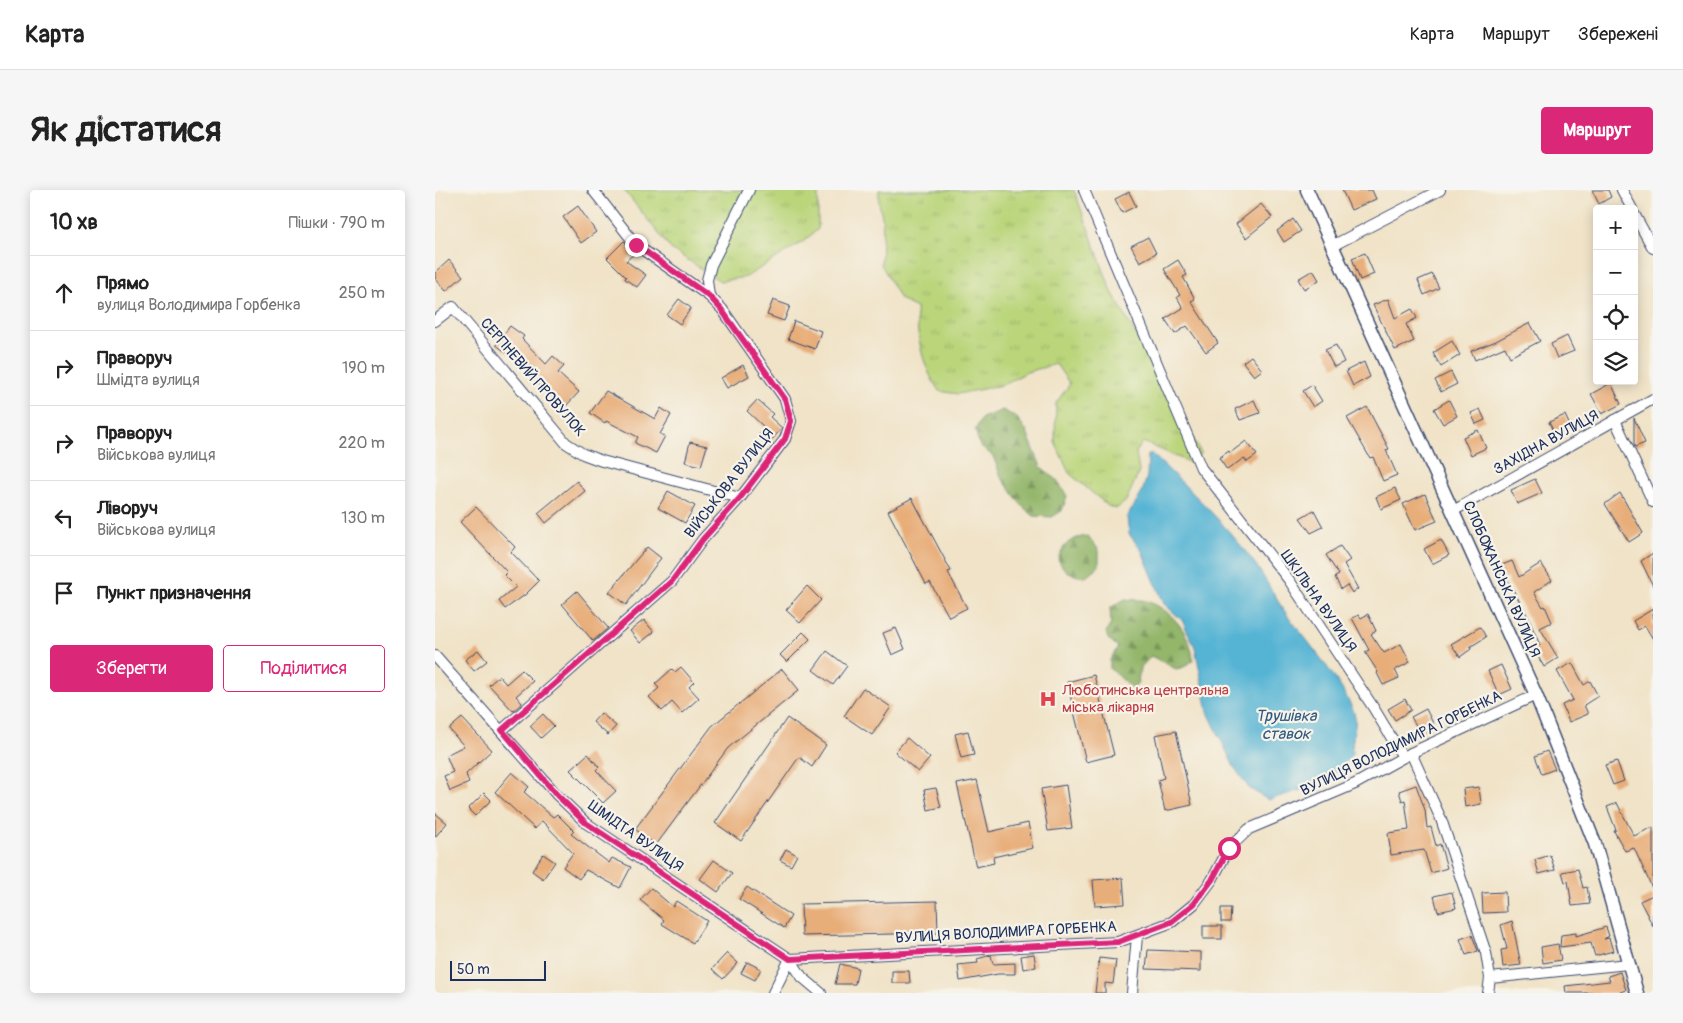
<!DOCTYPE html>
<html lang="uk">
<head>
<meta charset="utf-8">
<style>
	:root { --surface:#fff; --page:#f6f6f6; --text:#222; --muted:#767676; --line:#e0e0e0; --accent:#db2777 }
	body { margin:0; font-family:Pangolin,sans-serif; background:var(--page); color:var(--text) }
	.controls { position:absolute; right:15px; top:15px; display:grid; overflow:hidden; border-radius:5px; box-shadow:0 2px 12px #0003 }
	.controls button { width:45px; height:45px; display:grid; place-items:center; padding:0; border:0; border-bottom:1px solid var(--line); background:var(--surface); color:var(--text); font:25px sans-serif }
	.scale { position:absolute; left:15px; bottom:12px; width:96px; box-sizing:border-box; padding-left:5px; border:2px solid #1b2f5e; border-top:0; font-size:14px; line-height:18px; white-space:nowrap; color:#1b2f5e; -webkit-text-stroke:4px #f7f3e8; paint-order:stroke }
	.stop { position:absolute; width:15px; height:15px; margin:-11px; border:4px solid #db2777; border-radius:50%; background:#fff }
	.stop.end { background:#db2777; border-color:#fff; box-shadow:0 1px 5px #0008 }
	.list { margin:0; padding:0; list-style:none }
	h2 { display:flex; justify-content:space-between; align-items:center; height:65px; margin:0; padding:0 20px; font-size:21px }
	h2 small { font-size:16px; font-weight:400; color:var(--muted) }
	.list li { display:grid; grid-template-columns:32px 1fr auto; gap:15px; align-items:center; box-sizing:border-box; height:75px; padding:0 20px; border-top:1px solid var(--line) }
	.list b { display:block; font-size:19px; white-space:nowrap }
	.list p { margin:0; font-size:16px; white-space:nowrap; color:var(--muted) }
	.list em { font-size:16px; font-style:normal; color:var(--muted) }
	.actions { display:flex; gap:10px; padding:15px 20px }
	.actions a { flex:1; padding:11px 0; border:1px solid var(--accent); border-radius:5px; text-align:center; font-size:18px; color:var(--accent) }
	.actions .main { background:var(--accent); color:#fff }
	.icon { flex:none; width:28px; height:28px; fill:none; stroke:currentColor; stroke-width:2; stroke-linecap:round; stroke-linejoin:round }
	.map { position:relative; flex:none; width:1218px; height:803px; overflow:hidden; border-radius:5px }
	header { display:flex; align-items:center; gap:30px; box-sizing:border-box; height:70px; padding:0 25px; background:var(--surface); border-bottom:1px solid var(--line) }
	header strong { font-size:24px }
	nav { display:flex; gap:28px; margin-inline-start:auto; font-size:18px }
	.intro { display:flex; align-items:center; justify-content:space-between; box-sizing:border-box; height:120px; padding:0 30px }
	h1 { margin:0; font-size:35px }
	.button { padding:12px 22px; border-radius:5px; background:var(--accent); color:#fff; font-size:18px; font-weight:700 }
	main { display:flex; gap:30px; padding:0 30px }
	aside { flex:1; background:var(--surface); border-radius:5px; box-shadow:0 2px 12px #0003 }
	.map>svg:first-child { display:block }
	.forest { fill:url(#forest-firs); stroke:#577264 }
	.park { fill:url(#park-tufts); stroke:#6a826c }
	.water { fill:#55b4d4; stroke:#387299 }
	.building { fill:#e8ae7a }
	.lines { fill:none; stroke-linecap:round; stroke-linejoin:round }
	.minor-casing { stroke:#3b4a6e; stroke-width:12 }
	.tertiary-casing { stroke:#3b4a6e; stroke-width:15 }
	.minor { stroke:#fff; stroke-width:10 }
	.tertiary { stroke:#fff; stroke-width:12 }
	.route { stroke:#db2777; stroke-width:6 }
	.labels { text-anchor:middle; stroke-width:4.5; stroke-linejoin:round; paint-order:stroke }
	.street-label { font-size:15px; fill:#1b2f5e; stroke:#f7f3e8 }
	.health-label { font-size:15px; fill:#be3a42; stroke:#f7f3e8; text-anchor:start }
	.water-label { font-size:16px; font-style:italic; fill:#2c5781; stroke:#f7f3e8 }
</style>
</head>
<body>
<header>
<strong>Карта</strong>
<nav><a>Карта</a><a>Маршрут</a><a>Збережені</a></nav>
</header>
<div class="intro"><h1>Як дістатися</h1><a class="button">Маршрут</a></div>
<main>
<aside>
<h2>10 хв<small>Пішки · 790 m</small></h2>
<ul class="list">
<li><svg class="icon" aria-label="ahead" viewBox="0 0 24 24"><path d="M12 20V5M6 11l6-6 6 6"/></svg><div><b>Прямо</b><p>вулиця Володимира Горбенка</p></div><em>250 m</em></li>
<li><svg class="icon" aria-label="right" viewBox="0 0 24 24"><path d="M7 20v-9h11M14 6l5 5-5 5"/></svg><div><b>Праворуч</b><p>Шмідта вулиця</p></div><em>190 m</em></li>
<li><svg class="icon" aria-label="right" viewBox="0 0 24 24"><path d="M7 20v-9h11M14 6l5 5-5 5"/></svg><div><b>Праворуч</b><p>Військова вулиця</p></div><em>220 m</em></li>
<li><svg class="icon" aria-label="left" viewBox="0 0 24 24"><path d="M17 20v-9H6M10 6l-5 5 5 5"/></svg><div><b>Ліворуч</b><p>Військова вулиця</p></div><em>130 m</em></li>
<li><svg class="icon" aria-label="arrive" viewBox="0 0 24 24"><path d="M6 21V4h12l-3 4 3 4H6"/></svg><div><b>Пункт призначення</b></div></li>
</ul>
<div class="actions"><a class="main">Зберегти</a><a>Поділитися</a></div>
</aside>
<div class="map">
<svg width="1218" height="803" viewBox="0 0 1218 803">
	<defs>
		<pattern id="forest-firs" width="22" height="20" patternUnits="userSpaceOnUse" patternTransform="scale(1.25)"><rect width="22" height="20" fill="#93b66a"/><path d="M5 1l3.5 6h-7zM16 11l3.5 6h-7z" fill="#77945a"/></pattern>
		<pattern id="park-tufts" width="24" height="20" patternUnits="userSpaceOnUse" patternTransform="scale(1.25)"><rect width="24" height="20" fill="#bad57a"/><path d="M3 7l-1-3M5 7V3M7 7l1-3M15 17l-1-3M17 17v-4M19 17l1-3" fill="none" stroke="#9fb76c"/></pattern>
	</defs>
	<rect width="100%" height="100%" fill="#f7f3e8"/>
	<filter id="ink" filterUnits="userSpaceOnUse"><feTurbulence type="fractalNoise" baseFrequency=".02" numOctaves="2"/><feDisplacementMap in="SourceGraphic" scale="10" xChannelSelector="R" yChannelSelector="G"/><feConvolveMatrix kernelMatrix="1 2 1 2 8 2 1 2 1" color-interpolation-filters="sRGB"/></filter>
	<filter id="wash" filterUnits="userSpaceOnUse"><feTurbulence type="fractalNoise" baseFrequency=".0096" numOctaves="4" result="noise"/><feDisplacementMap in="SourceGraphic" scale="20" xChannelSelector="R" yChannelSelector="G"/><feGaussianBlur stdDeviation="1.12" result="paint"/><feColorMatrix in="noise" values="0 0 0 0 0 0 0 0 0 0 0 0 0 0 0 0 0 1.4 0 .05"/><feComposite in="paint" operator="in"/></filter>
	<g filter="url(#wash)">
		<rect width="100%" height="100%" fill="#f0e3c8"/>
		<g class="forest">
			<polygon points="568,220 582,228 591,240 606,277 622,290 632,306 627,321 617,327 599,326 588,317 566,287 558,266 545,256 540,240 547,228"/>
			<path d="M 653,346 L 664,360 L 664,376 L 651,387 C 637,386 629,382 623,369 C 629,353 636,348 653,346 Z"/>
			<path d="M 690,409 C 698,410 709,409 717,413 C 739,423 756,445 758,470 L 749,477 L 741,479 L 716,466 L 705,478 L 703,492 L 698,499 C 689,493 685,485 675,479 L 675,470 L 683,457 L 673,449 L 671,442 L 676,434 L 675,418 Z"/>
		</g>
		<g class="park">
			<polygon points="189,0 383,0 383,39 369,51 311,87 285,91 236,59"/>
			<path d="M 444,0 L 639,0 L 676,100 L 766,263 L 756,273 L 708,252 L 701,262 L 704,282 L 691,311 L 681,319 L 673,316 L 634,283 L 620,252 L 621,213 L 635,194 L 621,174 L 592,182 L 567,195 L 523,204 L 504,201 C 487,176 482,147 481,118 L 465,109 L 446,74 L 448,31 L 444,13 Z"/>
		</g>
		<path class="water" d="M 713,264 L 717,264 C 754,299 790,333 821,375 C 832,391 841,410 853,426 C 870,448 915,502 920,527 C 922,534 916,553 917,564 L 906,579 L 889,593 L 833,610 L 814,598 L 799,577 L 773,522 L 760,457 L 747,430 L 729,414 L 707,361 L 694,344 L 692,327 L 707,303 L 712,286 Z"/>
		<g id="blocks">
			<g class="building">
				<polygon points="907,0 937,0 941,9 916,20"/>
				<polygon points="1157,0 1173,0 1176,7 1164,14"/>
				<polygon points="694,2 701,16 687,23 680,9"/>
				<polygon points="826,14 837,27 811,48 801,34"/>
				<polygon points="143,16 161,42 146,53 128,27"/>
				<polygon points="858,29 866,41 849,52 842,41"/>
				<polygon points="713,47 721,63 705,72 696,56"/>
				<polygon points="189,51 200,63 191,71 211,85 202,97 190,89 191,87 172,68"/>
				<polygon points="930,63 939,84 925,90 917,68"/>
				<polygon points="14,70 28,86 11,101 0,88 0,83"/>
				<polygon points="743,70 752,85 748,87 760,109 756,111 783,153 771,162 752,136 740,144 730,129 748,118 742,107 745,105 729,79"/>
				<polygon points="878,80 884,90 869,99 863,89"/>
				<polygon points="997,84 1004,98 989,105 983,90"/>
				<polygon points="244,109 256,118 245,134 232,125"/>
				<polygon points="953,109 960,128 977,119 982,128 971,134 979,151 960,160 938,115"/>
				<polygon points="338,110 355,116 349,131 332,125"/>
				<polygon points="359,131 386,141 380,159 353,149"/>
				<polygon points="1095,133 1105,151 1075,167 1070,157 1040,170 1036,161 1061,151"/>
				<polygon points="75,136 89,146 87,149 111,174 118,166 129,176 123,183 144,202 130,217 98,190 102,184 79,160 75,165 61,155"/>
				<polygon points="1132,146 1139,161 1122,168 1116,154"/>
				<polygon points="1017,151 1025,165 1006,177 998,163"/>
				<polygon points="901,155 909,172 899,177 890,160"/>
				<polygon points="816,166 827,180 819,186 808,172"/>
				<polygon points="929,172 935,187 918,196 911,181"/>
				<polygon points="308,175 314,186 292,198 286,188"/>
				<polygon points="1016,182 1022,194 1006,202 1000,190"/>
				<polygon points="1176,193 1186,214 1167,224 1156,204"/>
				<polygon points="877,195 887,211 878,217 868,201"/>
				<polygon points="171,201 220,229 226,218 236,225 225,244 230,246 221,263 200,253 203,247 171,231 170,233 155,223"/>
				<polygon points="322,210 338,224 335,227 347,238 333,254 323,246 330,238 312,221"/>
				<polygon points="819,210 825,223 805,230 800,219"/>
				<polygon points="1014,210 1022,226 1008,234 999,219"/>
				<polygon points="932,217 954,259 951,260 962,285 948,291 938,267 935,268 912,228"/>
				<polygon points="1045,219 1050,230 1041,234 1036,223"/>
				<polygon points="1130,225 1136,238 1120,245 1114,232"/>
				<polygon points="1199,228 1210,253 1200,257 1199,255"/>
				<polygon points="1043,240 1051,258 1036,265 1028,247"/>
				<polygon points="811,251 822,265 812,272 809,268 792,280 784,268 794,261 795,263"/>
				<polygon points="255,252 272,256 266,276 250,272"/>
				<polygon points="1100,289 1107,303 1082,314 1076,300"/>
				<polygon points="142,291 150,301 111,333 103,323"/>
				<polygon points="960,298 966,310 946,319 941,307"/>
				<polygon points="233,301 260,316 250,333 223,318"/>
				<polygon points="1185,303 1208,343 1194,352 1170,314"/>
				<polygon points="990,304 1002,331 980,340 968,314"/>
				<polygon points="477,308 516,381 513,382 532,418 514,427 495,392 491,394 453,321"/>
				<polygon points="41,317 80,357 76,362 104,391 90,405 70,419 64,411 81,397 69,385 72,382 25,332"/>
				<polygon points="879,320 888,337 876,343 865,328"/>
				<polygon points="1006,350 1014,365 997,374 989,359"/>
				<polygon points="905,356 915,370 909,374 923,399 917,403 912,395 906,399 900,387 904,385 891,365"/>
				<polygon points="212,357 226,368 191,415 174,402"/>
				<polygon points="1218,363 1218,396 1206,371"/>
				<polygon points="1077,371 1084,387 1106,373 1117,390 1099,402 1108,417 1110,416 1117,432 1105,438 1123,468 1109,477 1098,458 1105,455 1092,425 1071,387 1068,388 1062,377"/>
				<polygon points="372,396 386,410 365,433 351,420"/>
				<polygon points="142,401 173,438 158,451 127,414"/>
				<polygon points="1218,419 1218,449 1210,436 1203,440 1198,431"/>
				<polygon points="933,424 941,441 936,444 949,463 966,454 975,472 960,480 964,488 948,495 942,483 943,482 930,462 934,460 917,428 924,425 926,428"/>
				<polygon points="209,430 219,442 205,453 195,441"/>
				<polygon points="1045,437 1051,447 1035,457 1036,459 1025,467 1016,454"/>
				<polygon points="461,438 470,459 457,465 448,443"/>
				<polygon points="368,442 375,449 352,472 345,465"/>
				<polygon points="43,460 52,471 39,481 30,470"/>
				<polygon points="392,461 412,476 398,495 378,480"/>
				<polygon points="1137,473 1149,495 1155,491 1163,506 1149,515 1153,524 1134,532 1127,515 1138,510 1122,481"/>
				<polygon points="1066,475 1077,499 1064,505 1053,481"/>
				<polygon points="246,477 259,492 254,497 264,508 247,523 237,512 227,521 214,507 224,498 220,494 237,479 240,482"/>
				<polygon points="347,479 364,500 293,558 221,655 200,639 277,536"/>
				<polygon points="87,480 98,491 81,506 87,513 78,521 54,495 64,486 71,494"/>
				<polygon points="659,485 679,565 651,572 632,492"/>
				<polygon points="428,498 456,517 437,545 409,526"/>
				<polygon points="970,509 976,520 960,530 953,519"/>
				<polygon points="991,519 999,535 985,542 976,527"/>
				<polygon points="166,523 181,536 173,545 158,532"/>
				<polygon points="108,524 119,536 106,548 95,536"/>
				<polygon points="27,528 57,560 31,584 34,593 15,601 9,586 18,582 11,565 29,556 14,539"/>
				<polygon points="352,528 391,555 377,577 364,567 306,651 280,633"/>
				<polygon points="533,541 539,565 526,568 520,544"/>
				<polygon points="741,541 757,615 730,621 723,590 729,588 720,545"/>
				<polygon points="472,548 495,568 483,582 460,562"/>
				<polygon points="1112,561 1120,579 1107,584 1100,566"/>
				<polygon points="153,564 164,577 161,580 181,601 168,613 135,580"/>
				<polygon points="1182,571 1189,591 1178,595 1170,575"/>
				<polygon points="77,582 94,597 89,602 118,627 122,624 139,641 136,644 174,673 177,668 196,677 185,698 151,680 144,689 128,677 138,663 107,631 100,639 60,602"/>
				<polygon points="542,590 554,642 593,633 598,658 558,667 559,673 541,677 522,594"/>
				<polygon points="631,595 637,638 613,641 606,599"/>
				<polygon points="981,595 990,620 992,638 996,637 1001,656 1005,654 1012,678 996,683 989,660 956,665 953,643 974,640 970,610 967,611 964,601"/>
				<polygon points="1044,597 1046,614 1030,617 1028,599"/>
				<polygon points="501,598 506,617 493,620 489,600"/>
				<polygon points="49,603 56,610 40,626 33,619"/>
				<polygon points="1182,613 1199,646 1218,637 1218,700 1199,658 1190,661 1179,641 1181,640 1172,617"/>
				<polygon points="0,623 12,633 0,647"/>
				<polygon points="351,659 362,665 356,676 345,670"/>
				<polygon points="108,664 120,672 108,689 97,681"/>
				<polygon points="1115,665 1120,680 1104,684 1100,670"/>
				<polygon points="279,670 297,683 283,702 265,689"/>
				<polygon points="1143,679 1148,698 1152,697 1155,714 1137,716 1133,691 1130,692 1127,682"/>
				<polygon points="688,688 690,714 660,716 658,690"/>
				<polygon points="312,697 356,726 349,738 304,709"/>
				<polygon points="216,698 238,717 241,711 272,731 258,753 227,734 229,730 205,710"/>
				<polygon points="1017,702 1021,718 1003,722 999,706"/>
				<polygon points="1070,702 1071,722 1048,723 1047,703"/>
				<polygon points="1218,705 1218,736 1205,711"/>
				<polygon points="502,711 503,743 367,746 366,714"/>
				<polygon points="786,718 796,718 795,732 786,732"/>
				<polygon points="1077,731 1086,775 1068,777 1066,760 1072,759 1066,735"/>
				<rect x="768" y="736" width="19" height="13"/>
				<polygon points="1171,737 1174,746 1169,749 1174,748 1178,761 1160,766 1156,753 1125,757 1126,745 1141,743 1141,746"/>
				<polygon points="1037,745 1043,761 1031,765 1025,749"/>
				<polygon points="1123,754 1126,770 1108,773 1106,757"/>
				<polygon points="713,760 766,762 766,781 711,779"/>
				<polygon points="292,763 303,773 288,789 277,779"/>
				<polygon points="599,764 601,777 588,779 586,766"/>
				<polygon points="556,765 558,774 580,773 580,784 563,784 525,791 523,775 543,773 542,769"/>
				<polygon points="664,768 681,770 678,794 670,793 670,803 660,803"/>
				<polygon points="312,772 326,779 320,790 306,783"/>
				<polygon points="405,774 423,778 420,794 400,794"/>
				<polygon points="457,781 474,781 475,793 457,793"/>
				<polygon points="1185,782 1191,800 1182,803 1131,803 1130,796 1175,791 1173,786"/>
			</g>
		</g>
	</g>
	<g filter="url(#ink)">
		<use href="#blocks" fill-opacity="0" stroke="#3b4a6e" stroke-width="1"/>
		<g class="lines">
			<g class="minor-casing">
				<g id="minor">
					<polyline points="649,0 766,278 854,390 938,517 968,567"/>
					<polyline points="1187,0 1197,19"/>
					<polyline points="1199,24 1218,58"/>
					<polyline points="897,56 1005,0"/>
					<polyline points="274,106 272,90 276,75 314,0"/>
					<polyline points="0,131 18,117 131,253 148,264 167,271 305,308"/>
					<polyline points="1180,230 1218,312"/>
					<polyline points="1018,321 1218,209"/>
					<polyline points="0,466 122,605 151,633 355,769 367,787 386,803"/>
					<polyline points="67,540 237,391 268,349 305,308 350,249 356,231 350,209 287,119 274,106 201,55 158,0"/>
					<polyline points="976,563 1006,629 1051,763 1055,788 1053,803"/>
					<polyline points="355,769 683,752 737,732 759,714 777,690 794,658 814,639 920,594 976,563 1101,505"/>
					<polyline points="1055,788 1193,774"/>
					<polyline points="338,803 355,769"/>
					<polyline points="697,803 702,746"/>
				</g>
			</g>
			<g class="tertiary-casing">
				<polyline id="tertiary" points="872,0 1101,505 1160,654 1202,803"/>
			</g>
			<use href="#minor" class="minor"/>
			<use href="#tertiary" class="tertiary"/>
		</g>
	</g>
	<g class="lines" filter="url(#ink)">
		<polyline class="route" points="201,55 274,106 286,119 350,209 356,231 350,249 305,308 268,349 237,391 67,540 122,605 151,633 355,769 683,752 736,732 759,714 777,690 794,658"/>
	</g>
	<defs>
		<g id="hospital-bare" transform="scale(1.35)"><path d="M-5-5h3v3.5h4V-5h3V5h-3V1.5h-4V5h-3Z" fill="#e0444e" stroke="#f7f3e8" stroke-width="2.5" paint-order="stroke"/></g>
	</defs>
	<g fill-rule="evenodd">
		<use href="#hospital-bare" x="613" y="509"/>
	</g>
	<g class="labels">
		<g class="street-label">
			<text transform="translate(98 187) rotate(49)" y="5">СЕРПНЕВИЙ ПРОВУЛОК</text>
			<text transform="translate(1111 252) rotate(-29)" y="5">ЗАХІДНА ВУЛИЦЯ</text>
			<text transform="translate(294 293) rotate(-52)" y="5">ВІЙСЬКОВА ВУЛИЦЯ</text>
			<text transform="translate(1067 389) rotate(66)" y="5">СЛОБОЖАНСЬКА ВУЛИЦЯ</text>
			<text transform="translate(884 411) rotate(55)" y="5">ШКІЛЬНА ВУЛИЦЯ</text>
			<text transform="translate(966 553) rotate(-26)" y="5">ВУЛИЦЯ ВОЛОДИМИРА ГОРБЕНКА</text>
			<text transform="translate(201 646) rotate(35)" y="5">ШМІДТА ВУЛИЦЯ</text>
			<text transform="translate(571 742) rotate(-3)" y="5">ВУЛИЦЯ ВОЛОДИМИРА ГОРБЕНКА</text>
		</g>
		<g class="health-label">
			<text x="627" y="505">Люботинська центральна<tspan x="627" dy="17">міська лікарня</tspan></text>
		</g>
		<g class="water-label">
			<text x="851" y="531">Трушівка<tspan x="851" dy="18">ставок</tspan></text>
		</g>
	</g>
</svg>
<div class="controls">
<button>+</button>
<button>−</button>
<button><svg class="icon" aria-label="locate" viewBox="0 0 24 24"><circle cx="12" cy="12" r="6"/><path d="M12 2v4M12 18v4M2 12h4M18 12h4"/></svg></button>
<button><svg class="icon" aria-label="layers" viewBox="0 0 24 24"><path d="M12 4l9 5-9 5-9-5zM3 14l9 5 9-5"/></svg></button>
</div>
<div class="scale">50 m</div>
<div class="stop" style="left:794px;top:658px"></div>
<div class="stop end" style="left:201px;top:55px"></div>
</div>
</main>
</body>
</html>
